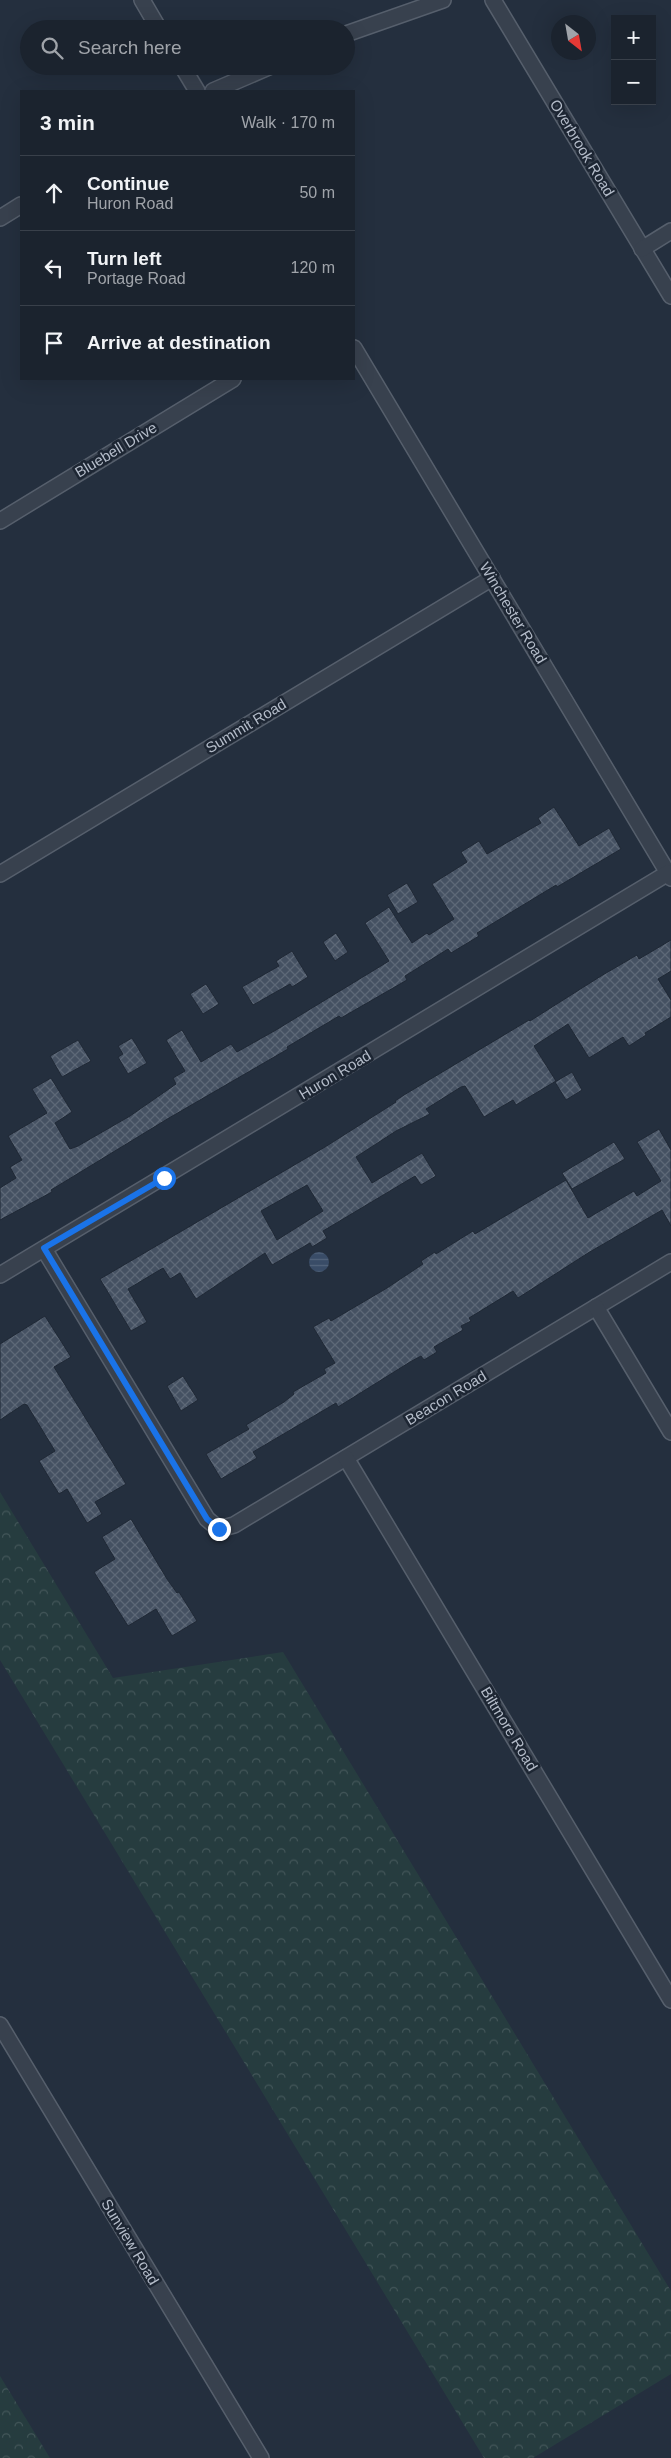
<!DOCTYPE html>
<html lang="en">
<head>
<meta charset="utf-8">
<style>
	:root { --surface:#1b232e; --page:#242b36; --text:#f1f3f6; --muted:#a0a4aa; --line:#39404a }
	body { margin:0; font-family:Arial,sans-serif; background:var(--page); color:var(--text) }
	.controls { position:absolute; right:15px; top:15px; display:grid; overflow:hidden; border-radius:0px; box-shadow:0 5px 20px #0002 }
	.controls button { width:45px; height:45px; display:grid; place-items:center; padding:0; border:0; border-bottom:1px solid var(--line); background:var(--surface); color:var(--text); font:25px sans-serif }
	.compass { position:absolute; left:551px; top:15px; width:45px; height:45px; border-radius:50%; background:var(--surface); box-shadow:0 5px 20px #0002; rotate:149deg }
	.stop { position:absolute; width:15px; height:15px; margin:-11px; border:4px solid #1a73e8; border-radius:50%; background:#fff }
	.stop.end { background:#1a73e8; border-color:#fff; box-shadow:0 1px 5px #0008 }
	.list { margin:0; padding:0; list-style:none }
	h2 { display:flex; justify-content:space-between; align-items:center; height:65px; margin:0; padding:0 20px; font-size:21px }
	h2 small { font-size:16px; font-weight:400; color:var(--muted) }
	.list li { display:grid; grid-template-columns:32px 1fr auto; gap:15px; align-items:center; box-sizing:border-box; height:75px; padding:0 20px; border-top:1px solid var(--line) }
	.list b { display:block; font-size:19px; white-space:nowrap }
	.list p { margin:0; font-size:16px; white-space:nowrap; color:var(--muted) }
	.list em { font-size:16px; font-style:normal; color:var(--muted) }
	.icon { flex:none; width:28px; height:28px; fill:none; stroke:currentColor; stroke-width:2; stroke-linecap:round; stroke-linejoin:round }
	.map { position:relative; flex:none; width:671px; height:2458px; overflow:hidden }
	.search { position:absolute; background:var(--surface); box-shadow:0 5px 20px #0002; left:20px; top:20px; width:335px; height:55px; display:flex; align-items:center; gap:12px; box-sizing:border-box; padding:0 18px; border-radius:28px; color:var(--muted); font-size:19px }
	.panel { position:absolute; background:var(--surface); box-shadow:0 5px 20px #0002; left:20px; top:90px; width:335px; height:290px; border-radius:0px }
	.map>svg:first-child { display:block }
	.forest { fill:url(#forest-crowns) }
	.water { fill:url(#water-rules) }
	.building { fill:url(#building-cross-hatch); stroke:#1f2835; fill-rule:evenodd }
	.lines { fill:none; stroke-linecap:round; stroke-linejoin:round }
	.minor-casing { stroke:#565f6c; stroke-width:18 }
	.minor { stroke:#38414e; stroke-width:15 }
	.route { stroke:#1a73e8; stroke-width:6 }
	.labels { text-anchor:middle; stroke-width:5; stroke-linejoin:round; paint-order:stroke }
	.street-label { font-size:15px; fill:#b4bcc9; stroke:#1d2633 }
</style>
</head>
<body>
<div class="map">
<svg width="671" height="2458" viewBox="0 0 671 2458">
	<defs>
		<pattern id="forest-crowns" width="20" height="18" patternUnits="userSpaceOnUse" patternTransform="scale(1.25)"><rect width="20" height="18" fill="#263c3f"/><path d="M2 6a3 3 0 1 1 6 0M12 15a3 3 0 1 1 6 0" fill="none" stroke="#435659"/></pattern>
		<pattern id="water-rules" width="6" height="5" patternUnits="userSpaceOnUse" patternTransform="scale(1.25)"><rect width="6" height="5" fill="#394c67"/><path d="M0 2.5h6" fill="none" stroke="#53647b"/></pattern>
		<pattern id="building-cross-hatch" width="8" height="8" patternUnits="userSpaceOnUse" patternTransform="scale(1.25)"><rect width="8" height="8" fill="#455162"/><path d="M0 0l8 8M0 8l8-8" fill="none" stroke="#5d6877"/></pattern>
	</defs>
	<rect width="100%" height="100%" fill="#242f3e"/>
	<g class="forest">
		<polygon points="0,1492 113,1678 283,1652 671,2291 671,2374 533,2458 484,2458 0,1660"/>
		<polygon points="0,2376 50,2458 0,2458"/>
	</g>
	<circle class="water" cx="319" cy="1262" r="10"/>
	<g class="building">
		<polygon points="554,807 579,846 609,828 621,849 557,887 556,885 477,933 479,936 451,953 448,949 405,976 407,980 341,1018 339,1016 287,1047 288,1049 169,1118 51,1190 52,1192 0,1220 0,1188 16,1178 10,1167 22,1160 8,1136 47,1113 32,1089 51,1078 72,1112 55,1123 70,1149 78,1146 130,1116 176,1084 173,1078 185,1071 166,1040 182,1030 201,1062 231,1044 237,1052 276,1030 389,961 365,923 389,907 412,943 427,933 429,935 454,919 432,884 467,862 461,852 479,841 487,854 541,823 538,818"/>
		<polygon points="407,883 418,902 398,914 387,895"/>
		<polygon points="336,933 348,952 335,961 323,942"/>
		<path d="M 671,940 L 671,971 L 658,979 L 671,1000 L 671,1017 L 645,1033 L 646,1035 L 629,1046 L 623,1037 L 589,1058 L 568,1024 L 534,1046 L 556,1081 L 516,1105 L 513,1100 L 484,1117 L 465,1086 L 461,1087 L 426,1109 L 430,1114 L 396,1131 L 356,1157 L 372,1183 L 422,1153 L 436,1176 L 421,1185 L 415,1176 L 323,1231 L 327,1238 L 312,1247 L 310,1243 L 272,1265 L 265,1253 L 196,1299 L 180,1273 L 170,1279 L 163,1268 L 128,1289 L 147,1322 L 131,1331 L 100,1279 L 325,1147 L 396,1102 L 395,1101 L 404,1095 L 529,1020 L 530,1021 L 601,976 L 637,955 L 639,959 ZM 307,1185 L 323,1211 L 277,1240 L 261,1211 Z"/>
		<polygon points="292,951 308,977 292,987 290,984 253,1005 242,987 279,966 276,961"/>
		<polygon points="206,984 219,1004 203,1014 190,994"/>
		<polygon points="132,1038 147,1063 128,1074 118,1057 123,1054 118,1046"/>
		<polygon points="78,1040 91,1061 62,1077 50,1056"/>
		<polygon points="572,1072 582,1090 566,1100 555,1082"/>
		<polygon points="659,1129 671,1150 671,1226 662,1210 588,1253 518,1298 513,1291 469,1318 471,1321 461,1326 463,1330 434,1347 437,1352 424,1360 421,1356 410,1362 338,1407 336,1403 253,1452 257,1458 221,1479 206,1454 249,1429 246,1425 284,1402 294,1394 293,1392 326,1373 324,1369 335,1363 313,1327 329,1318 331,1321 387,1288 423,1264 421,1261 435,1252 436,1254 473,1231 475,1234 566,1180 588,1218 634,1191 637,1196 661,1181 637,1142"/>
		<polygon points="614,1142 625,1159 572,1189 562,1173"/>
		<polygon points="45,1316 71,1357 54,1367 126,1484 95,1502 102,1514 87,1523 67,1489 59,1494 39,1461 55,1451 27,1405 24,1404 0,1420 0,1344"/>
		<polygon points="183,1376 198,1400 181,1411 167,1386"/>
		<polygon points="131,1519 167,1579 177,1593 179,1592 197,1621 172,1636 156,1609 128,1626 94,1572 115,1559 102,1537"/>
	</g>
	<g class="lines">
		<g class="minor-casing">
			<g id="minor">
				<polyline points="142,0 159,29"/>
				<polyline points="493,0 671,296"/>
				<polyline points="346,34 443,0"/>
				<polyline points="182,66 197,91"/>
				<polyline points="213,91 271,66"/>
				<polyline points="0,218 21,205"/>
				<polyline points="642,249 671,231"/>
				<polyline points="354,348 671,878"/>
				<polyline points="0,521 233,379"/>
				<polyline points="0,874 492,578"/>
				<polyline points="44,1249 207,1519 219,1529 234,1525 671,1262"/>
				<polyline points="0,1275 668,873"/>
				<polyline points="596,1307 671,1432"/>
				<polyline points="346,1458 671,2000"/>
				<polyline points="0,2025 261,2458"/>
			</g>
		</g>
		<use href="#minor" class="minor"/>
	</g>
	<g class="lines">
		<polyline class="route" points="164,1178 44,1248 207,1519 219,1529"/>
	</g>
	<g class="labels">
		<g class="street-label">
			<text transform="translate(582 148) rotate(59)" y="5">Overbrook Road</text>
			<text transform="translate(116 450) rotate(-31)" y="5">Bluebell Drive</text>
			<text transform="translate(513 613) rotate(59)" y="5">Winchester Road</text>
			<text transform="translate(246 726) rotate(-31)" y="5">Summit Road</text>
			<text transform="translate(335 1075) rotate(-31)" y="5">Huron Road</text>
			<text transform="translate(446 1398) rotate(-31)" y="5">Beacon Road</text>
			<text transform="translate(509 1729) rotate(59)" y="5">Biltmore Road</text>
			<text transform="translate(130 2242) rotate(59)" y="5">Sunview Road</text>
		</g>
	</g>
</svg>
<div class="controls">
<button>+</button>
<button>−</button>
</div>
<svg class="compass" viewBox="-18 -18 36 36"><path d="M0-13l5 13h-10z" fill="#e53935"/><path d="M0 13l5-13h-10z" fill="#a0a4aa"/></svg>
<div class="stop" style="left:164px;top:1178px"></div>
<div class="stop end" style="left:219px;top:1529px"></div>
<div class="search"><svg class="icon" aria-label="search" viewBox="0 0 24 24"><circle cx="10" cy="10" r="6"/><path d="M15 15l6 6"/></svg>Search here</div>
<section class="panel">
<h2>3 min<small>Walk · 170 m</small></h2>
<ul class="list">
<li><svg class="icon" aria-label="ahead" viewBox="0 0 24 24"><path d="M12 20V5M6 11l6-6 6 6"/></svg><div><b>Continue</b><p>Huron Road</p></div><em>50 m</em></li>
<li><svg class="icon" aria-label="left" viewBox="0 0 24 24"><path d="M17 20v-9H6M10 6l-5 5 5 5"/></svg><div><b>Turn left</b><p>Portage Road</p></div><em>120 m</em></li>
<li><svg class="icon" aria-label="arrive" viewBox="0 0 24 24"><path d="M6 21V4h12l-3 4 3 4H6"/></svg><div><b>Arrive at destination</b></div></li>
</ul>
</section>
</div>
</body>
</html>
